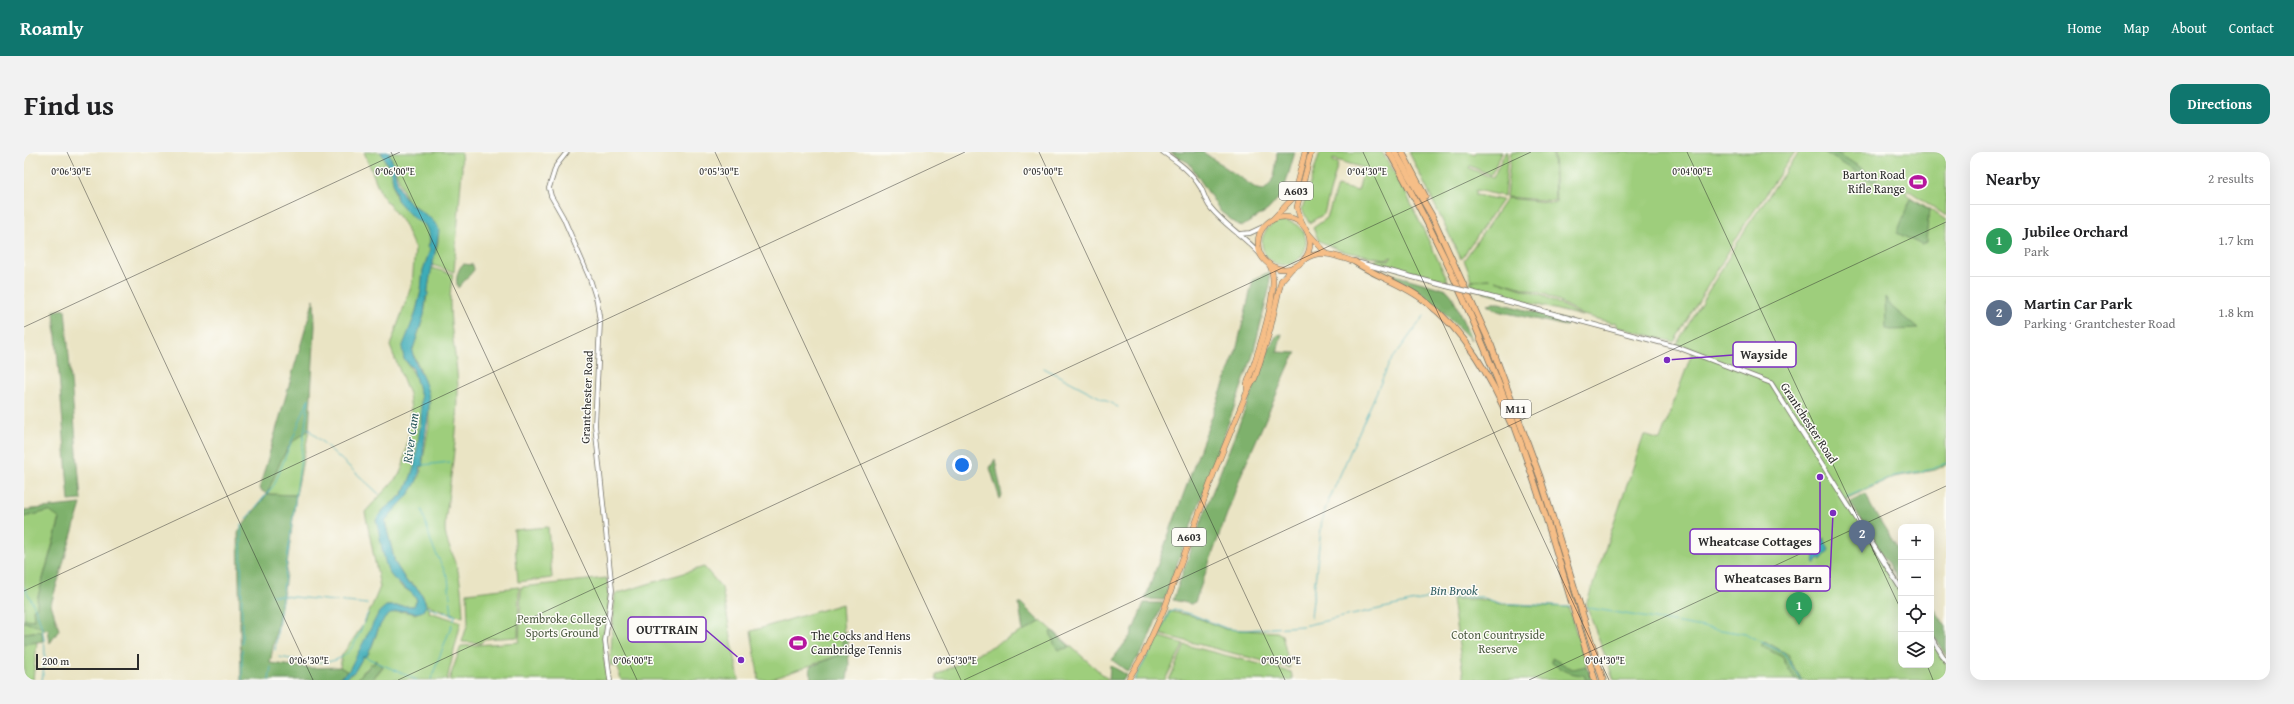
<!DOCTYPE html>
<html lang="en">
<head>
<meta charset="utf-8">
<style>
	:root { --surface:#fff; --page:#f2f2f2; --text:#202124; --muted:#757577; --line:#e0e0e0; --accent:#0f766e }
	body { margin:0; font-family:"Gentium Book Plus",serif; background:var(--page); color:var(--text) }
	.controls { position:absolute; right:12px; bottom:12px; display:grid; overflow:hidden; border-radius:8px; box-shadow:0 4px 16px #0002 }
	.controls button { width:36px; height:36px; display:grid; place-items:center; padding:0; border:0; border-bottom:1px solid var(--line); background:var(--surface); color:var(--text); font:20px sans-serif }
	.scale { position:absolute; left:12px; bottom:10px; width:103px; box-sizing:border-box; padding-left:4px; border:2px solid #2b2b2b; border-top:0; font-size:11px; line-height:14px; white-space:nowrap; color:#2b2b2b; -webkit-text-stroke:3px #fdfcf7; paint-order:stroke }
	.you { position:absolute; left:938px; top:313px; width:14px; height:14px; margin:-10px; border:3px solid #fff; border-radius:50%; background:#1a73e8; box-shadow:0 0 0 6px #1a73e833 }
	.badge { display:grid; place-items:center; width:26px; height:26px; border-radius:50%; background:var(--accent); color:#fff; font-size:13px; font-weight:700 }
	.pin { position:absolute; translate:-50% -33px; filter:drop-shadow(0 1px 2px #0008) }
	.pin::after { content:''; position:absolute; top:21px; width:14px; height:12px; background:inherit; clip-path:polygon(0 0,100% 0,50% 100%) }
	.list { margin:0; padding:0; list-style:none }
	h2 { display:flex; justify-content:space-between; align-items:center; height:52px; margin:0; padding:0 16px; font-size:17px }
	h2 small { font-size:13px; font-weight:400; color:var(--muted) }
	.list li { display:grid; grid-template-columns:26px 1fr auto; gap:12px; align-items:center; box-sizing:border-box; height:72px; padding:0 16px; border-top:1px solid var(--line) }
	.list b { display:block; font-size:15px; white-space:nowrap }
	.list p { margin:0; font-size:13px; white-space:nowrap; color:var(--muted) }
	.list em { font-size:13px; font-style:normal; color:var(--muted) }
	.icon { flex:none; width:22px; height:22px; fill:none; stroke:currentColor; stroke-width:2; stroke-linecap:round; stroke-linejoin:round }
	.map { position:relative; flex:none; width:1922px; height:528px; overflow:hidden; border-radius:12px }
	header { display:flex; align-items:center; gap:24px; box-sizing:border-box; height:56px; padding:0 20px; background:var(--accent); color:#fff }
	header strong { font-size:19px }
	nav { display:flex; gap:22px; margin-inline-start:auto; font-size:14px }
	.intro { display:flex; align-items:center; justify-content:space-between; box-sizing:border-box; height:96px; padding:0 24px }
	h1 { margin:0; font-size:28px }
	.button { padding:10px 18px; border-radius:12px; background:var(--accent); color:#fff; font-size:14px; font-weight:700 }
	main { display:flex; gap:24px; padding:0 24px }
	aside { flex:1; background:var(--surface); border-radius:12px; box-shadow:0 4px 16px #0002 }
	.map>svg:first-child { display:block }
	.green { fill:#9ece7c; stroke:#647c54 }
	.forest { fill:#7eb16c; stroke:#546e4c }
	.water { fill:#3cacb8; stroke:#346c72 }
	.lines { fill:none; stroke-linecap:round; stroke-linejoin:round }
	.stream { stroke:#3cacb8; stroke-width:1 }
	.tertiary-casing { stroke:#6e6c61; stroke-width:5.5 }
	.primary-casing { stroke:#6e6c61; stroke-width:6 }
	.motorway-casing { stroke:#6e6c61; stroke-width:7 }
	.tertiary { stroke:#fff; stroke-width:4 }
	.primary { stroke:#f6be87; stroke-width:5 }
	.motorway { stroke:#f6be87; stroke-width:5.5 }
	.tertiary-bridge-casing { stroke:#6e6c61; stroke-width:5.5; stroke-linecap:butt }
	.tertiary-bridge { stroke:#fff; stroke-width:4 }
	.ticks { fill:none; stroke:#2b2b2b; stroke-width:1; stroke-opacity:0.45 }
	.labels { text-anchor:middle; stroke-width:3; stroke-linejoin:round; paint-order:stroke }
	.shield { fill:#fdfcf7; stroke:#6a6a68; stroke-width:1 }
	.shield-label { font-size:11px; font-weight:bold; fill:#2b2b2b }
	.poi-label { font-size:12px; fill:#2b2b2b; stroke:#fdfcf7; text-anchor:end }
	.street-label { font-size:12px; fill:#2b2b2b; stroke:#fdfcf7 }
	.park-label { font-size:12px; fill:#4e5c43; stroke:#fdfcf7 }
	.water-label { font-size:13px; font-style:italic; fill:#325f63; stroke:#fdfcf7 }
	.ticks-label { font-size:10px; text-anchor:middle; fill:#2b2b2b; stroke:#fdfcf7; stroke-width:3; stroke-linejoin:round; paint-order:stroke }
	.leader { fill:none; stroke:#7b2cbf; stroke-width:1.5 }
	.callout-dot { fill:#7b2cbf; stroke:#fdfcf7; stroke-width:1.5 }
	.callout { fill:#fdfcf7; stroke:#7b2cbf; stroke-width:1.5 }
	.callout-label { font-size:13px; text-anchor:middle; font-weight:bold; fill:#2b2b2b }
</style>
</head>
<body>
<header>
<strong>Roamly</strong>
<nav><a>Home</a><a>Map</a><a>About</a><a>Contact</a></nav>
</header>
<div class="intro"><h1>Find us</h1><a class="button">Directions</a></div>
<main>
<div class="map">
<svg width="1922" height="528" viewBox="0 0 1922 528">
	<rect width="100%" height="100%" fill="#fdfcf7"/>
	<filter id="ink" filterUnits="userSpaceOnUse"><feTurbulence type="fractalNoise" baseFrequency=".025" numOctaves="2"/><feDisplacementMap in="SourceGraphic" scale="8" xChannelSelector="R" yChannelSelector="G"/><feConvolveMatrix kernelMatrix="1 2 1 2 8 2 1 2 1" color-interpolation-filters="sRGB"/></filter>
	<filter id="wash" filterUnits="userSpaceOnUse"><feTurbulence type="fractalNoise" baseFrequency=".012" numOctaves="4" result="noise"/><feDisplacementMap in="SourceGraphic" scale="16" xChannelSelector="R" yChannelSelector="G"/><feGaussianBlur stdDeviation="0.9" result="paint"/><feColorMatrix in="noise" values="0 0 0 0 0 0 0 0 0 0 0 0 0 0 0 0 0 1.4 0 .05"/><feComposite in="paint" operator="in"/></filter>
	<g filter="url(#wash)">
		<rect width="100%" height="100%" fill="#eae4c4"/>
		<g class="green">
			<path d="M 340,0 L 357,0 C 360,7 363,13 367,19 C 371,28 368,41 374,49 C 384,62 414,74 404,94 L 406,98 L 399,118 L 397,139 L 380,207 C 389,218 394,230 397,245 C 401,268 393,324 378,342 C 371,352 360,358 352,368 L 375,433 L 388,441 L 393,448 L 390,454 L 362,454 L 324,520 L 316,515 L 318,503 L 341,470 L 356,435 L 341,360 L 375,323 L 379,314 L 385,281 L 387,258 L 385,242 L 366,194 L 388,132 L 391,97 L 380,72 L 357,42 Z"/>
			<polygon points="365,0 437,0 438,17 430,120 408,113 414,90 414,74 382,47"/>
			<polygon points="1296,0 1358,0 1377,31 1424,129 1351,111 1352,107 1365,108 1368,105 1361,107 1317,99 1295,89 1289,76 1303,66 1313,34 1334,39 1340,16 1309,7 1309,9 1314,11 1300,62 1285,71 1278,57"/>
			<polygon points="1385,0 1446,0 1451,2 1452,0 1478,0 1467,23 1446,14 1445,16 1469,26 1481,0 1484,0 1480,44 1452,38 1452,43 1478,48 1437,107"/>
			<polygon points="1487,0 1529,0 1531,49 1482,45"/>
			<polygon points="1530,0 1771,0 1721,72 1650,190 1594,175 1592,170 1588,171 1559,163 1523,143 1471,128 1522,145 1558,164 1457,139 1448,133 1446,129 1467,127 1448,128 1440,108 1483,46 1532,51"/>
			<polygon points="1775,0 1922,0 1922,64 1884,38 1883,42 1922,68 1922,313 1911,318 1870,325 1822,347 1877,437 1877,513 1907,513 1907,485 1922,509 1922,528 1590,528 1562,453 1620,283 1636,288 1669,198 1652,193 1724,73"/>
			<circle cx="1260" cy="91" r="22"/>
			<path d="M 407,116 L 429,122 C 420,161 434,201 434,240 C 434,274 429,307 425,340 C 424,352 421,364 421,376 C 421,389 428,399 432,411 C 437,428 438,447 439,465 L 403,453 L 405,460 L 437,470 L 423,528 L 348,528 L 359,515 L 351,508 L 350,512 L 340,519 L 333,528 L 320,528 L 331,519 L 339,505 L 343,504 C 358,479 352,451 392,462 L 402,451 C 398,442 393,432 383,430 L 371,411 L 361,369 L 396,324 L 400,302 L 405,273 L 405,246 L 396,217 L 388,200 L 400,163 Z"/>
			<polygon points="285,278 272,343 243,342 257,308 267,291"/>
			<polygon points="39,355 13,448 20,476 18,479 0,481 0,358"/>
			<polygon points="524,375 528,426 494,430 490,378"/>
			<polygon points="680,415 698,436 715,528 597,528 594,515 586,513 591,442"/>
			<polygon points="583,426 585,452 580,482 580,507 584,528 425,528 437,494 495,490 497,435"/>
			<polygon points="495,435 494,485 460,487 457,491 438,490 444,471 443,441"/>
			<polygon points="1428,447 1455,447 1478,452 1544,455 1568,528 1440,528"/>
			<polygon points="818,452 821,501 745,528 735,528 727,479"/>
			<polygon points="1145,459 1169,464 1201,477 1253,480 1258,483 1266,516 1135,482"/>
			<polygon points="1018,469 1085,528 912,528 912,523"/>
			<polygon points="1134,484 1160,492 1141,528 1110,528"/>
			<polygon points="13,490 9,528 0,528 0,492"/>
			<polygon points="1161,493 1267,520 1269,528 1145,528"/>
		</g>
		<g class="forest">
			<path d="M 1146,0 L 1179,0 L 1233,37 L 1240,38 C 1252,29 1252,14 1253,0 L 1271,0 L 1259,41 L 1244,58 L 1219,74 L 1214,73 L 1197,60 L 1165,11 Z"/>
			<polygon points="1800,0 1812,0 1853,26 1850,31"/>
			<polygon points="1887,46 1905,57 1902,90 1898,93 1873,81"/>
			<path d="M 439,112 L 449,113 L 450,118 L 434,136 C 431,129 433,118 439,112 Z"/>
			<polygon points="1245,120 1246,134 1228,206 1140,448 1121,447 1212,199 1229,128"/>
			<polygon points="1371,123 1423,138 1429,145 1447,188 1413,154 1369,124"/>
			<polygon points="1861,145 1868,155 1894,177 1867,178 1862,177"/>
			<polygon points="290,147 291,174 285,278 267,291 257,308 243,342 272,343 260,438 246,511 286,516 316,515 324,520 311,528 217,528 214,380 243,342 235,337"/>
			<polygon points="1469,151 1475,151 1545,169 1542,174 1474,159 1463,152"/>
			<polygon points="41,157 57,348 45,349 30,159"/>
			<polygon points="1258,182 1253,200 1273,201 1268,207 1217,323 1171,450 1167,452 1149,448 1184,351 1246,194 1253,183"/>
			<polygon points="971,307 978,344 976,347 966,316"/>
			<polygon points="1842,342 1847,354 1877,402 1877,432 1826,350"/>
			<polygon points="57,352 27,452 35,478 26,491 24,477 18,479 19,489 0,492 0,481 18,479 19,476 0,470 0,467 10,468 9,457 13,455 13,448 36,367 25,359 0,365 0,358"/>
			<polygon points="1120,451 1139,451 1122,493 1104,520 1088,508 1107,483"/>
			<polygon points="1907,451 1922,475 1922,504 1907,480"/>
			<polygon points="995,452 998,452 1016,470 999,480"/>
			<polygon points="1028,479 1047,495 1035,498 1031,494 1026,480"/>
			<polygon points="823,480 825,514 823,528 787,528 786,515 820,501 818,482"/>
			<polygon points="1741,489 1765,503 1765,507 1778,528 1771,528 1758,505 1737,494"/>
			<path d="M 1528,506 L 1548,517 L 1563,514 L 1567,528 L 1562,528 L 1560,523 C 1547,523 1539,518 1528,511 Z"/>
			<polygon points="351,508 359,514 348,528 333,528 340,519 343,518 346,512 350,512"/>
			<polygon points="1086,513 1103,523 1099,528 1085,528"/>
		</g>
		<g class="water">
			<path d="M 357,0 L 365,0 C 371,14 372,35 382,47 C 390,57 411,65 415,78 C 414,91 402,137 404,143 L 402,145 L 400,163 L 388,200 C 394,219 407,235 405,256 C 404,267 397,308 399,314 L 396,315 C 394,339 375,351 361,369 L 371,411 L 383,430 C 392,432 400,444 402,453 L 399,459 C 388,464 385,457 376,459 C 353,462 353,487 343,504 L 339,505 L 331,519 L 320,528 L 311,528 L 324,520 L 355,460 L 362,454 L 390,454 L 393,448 C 387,437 374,434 366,422 C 359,410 356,383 352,368 L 360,357 L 378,343 L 384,332 L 390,316 L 397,270 L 397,245 L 389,217 L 380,207 L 378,196 L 391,163 L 397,139 L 399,118 L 406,98 L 404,94 L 406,90 L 405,82 L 401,73 L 389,66 L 373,48 L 367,20 Z"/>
			<path d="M 1800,386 L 1805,398 L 1797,408 L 1795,407 L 1791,413 C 1788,407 1795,392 1800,386 Z"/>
		</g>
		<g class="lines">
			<g class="stream">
				<polyline points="1020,216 1094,255"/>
				<polyline points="283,276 355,342"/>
				<polyline points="399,313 426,310"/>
				<polyline points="1823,345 1870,324 1909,317 1922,311"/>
				<polyline points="398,358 408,393 424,426 428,463 402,455"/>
				<polyline points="222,367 250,333 285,246 251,498"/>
				<polyline points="217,372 218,491"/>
				<path d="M 0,435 C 19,468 25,490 18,528"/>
				<polyline points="248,443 343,452"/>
				<polyline points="1559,455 1721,482 1760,501 1777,528"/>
				<polyline points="428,463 432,463 429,468"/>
				<polyline points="1287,466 1298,367 1301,357 1365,212 1400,164"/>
				<polyline points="218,498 218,528"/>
				<path d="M 255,505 C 275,508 304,517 322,502 C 333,493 338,473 344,461"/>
				<polyline points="341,505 393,528"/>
				<polyline points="407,527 428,472"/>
				<polyline points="245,528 247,515"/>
				<polyline points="1110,528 1134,486 1145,461 1150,458 1167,462 1204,477 1220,478 1278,474 1405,446 1457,445 1475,451 1546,455"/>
			</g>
		</g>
	</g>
	<g filter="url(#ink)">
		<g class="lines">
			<g class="tertiary-casing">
				<g id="tertiary">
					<polyline points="543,0 532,14 525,36 527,44 539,65 566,127 573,149 576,171 571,273 588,438 581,489 586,528"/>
					<path d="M 1139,0 C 1155,11 1167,19 1177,36 C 1180,42 1182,50 1186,55 C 1200,73 1221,85 1236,102"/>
					<polyline points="1216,82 1226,81 1241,74"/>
					<polyline points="1336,111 1422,134"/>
					<polyline points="1459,143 1653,195 1747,231 1877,437"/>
					<polyline points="1907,485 1922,509"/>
				</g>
			</g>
			<g class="primary-casing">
				<g id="primary">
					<circle cx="1260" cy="91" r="26"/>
					<polyline points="1248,68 1269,46 1281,0"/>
					<polyline points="1278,72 1273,55 1287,0"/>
					<polyline points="1284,81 1302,101"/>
					<path d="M 1281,107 C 1297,96 1314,105 1331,110"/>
					<path d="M 1223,240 L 1223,232 C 1232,207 1259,133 1245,112"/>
					<polyline points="1104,528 1119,503 1141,455 1191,318 1223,240 1231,226 1246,178 1257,129 1269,115"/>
				</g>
			</g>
			<g class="motorway-casing">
				<g id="motorway">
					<path d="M 1365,0 C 1422,99 1469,209 1506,317 C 1530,386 1549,458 1571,528"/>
					<polyline points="1371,0 1408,64 1467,193 1516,325 1579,528"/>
					<polyline points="1378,0 1401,44"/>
					<path d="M 1331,110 C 1353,125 1380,132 1401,149 C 1442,180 1467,225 1487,272"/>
				</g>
			</g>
			<use href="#tertiary" class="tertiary"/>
			<use href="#primary" class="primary"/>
			<use href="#motorway" class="motorway"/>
			<g class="tertiary-bridge-casing">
				<polyline id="tertiary-bridge" points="1422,134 1459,143"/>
			</g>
			<use href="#tertiary-bridge" class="tertiary-bridge"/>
		</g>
	</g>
	<path class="ticks" d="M 43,0 L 289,528M 367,0 L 613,528M 691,0 L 937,528M 1015,0 L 1261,528M 1339,0 L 1585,528M 1663,0 L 1877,458M 0,175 L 376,0M 0,439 L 941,0M 1903,513 L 1909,528M 374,528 L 1507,0M 940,528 L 1922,70M 1505,528 L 1922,334"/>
	<defs>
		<g id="stadium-bare" transform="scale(1.38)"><path d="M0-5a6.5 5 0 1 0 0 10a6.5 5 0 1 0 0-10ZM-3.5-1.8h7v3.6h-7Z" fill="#b5179e" stroke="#fdfcf7" stroke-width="2.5" paint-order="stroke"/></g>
	</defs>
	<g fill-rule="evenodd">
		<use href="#stadium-bare" x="1894" y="30"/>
		<use href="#stadium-bare" x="774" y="491"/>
	</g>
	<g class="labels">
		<g class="shield">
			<rect x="1255" y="30" width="34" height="18" rx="3"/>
			<rect x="1477" y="248" width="30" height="18" rx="3"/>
			<rect x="1148" y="376" width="34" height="18" rx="3"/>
		</g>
		<g class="shield-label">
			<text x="1272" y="43">A603</text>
			<text x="1492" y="261">M11</text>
			<text x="1165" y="389">A603</text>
		</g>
		<g class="poi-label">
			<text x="1881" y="27">Barton Road<tspan x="1881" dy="14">Rifle Range</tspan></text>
			<text x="787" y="488" text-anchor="start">The Cocks and Hens<tspan x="787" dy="14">Cambridge Tennis</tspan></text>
		</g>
		<g class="street-label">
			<text transform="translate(563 245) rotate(-88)" y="4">Grantchester Road</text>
			<text transform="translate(1785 271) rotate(57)" y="4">Grantchester Road</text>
		</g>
		<g class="park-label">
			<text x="538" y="471">Pembroke College<tspan x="538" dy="14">Sports Ground</tspan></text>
			<text x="1474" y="487">Coton Countryside<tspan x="1474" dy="14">Reserve</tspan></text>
		</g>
		<g class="water-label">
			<text transform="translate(386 286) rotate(-82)" y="5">River Cam</text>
			<text x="1430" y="443">Bin Brook</text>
		</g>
	</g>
	<g class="ticks-label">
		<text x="47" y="23">0°06'30"E</text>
		<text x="371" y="23">0°06'00"E</text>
		<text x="695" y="23">0°05'30"E</text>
		<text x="1019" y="23">0°05'00"E</text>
		<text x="1343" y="23">0°04'30"E</text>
		<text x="1668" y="23">0°04'00"E</text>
		<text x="285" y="512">0°06'30"E</text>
		<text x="609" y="512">0°06'00"E</text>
		<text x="933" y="512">0°05'30"E</text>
		<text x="1257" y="512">0°05'00"E</text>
		<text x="1581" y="512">0°04'30"E</text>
	</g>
	<path class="leader" d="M1643 208L1709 203M1796 325L1796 390M1809 361L1806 426M717 508L682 478"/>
	<g class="callout-dot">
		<circle cx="1643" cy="208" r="4"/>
		<circle cx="1796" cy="325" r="4"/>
		<circle cx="1809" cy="361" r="4"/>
		<circle cx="717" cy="508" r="4"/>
	</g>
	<g class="callout">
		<rect x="1709" y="190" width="63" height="25" rx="4"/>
		<rect x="1666" y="377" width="130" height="25" rx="4"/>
		<rect x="1692" y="414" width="114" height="25" rx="4"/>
		<rect x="604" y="465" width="78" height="25" rx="4"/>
	</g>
	<g class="callout-label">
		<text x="1740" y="207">Wayside</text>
		<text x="1731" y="394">Wheatcase Cottages</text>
		<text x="1749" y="431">Wheatcases Barn</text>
		<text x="643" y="482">OUTTRAIN</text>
	</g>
</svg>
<div class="controls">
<button>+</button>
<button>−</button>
<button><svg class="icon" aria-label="locate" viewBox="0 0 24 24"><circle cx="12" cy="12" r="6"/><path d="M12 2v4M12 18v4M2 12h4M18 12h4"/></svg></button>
<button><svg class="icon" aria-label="layers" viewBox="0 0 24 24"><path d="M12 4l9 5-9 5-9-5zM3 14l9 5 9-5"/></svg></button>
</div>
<div class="scale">200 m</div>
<div class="you"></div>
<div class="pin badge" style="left:1775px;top:473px;background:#2e9e5b">1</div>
<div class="pin badge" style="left:1838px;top:401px;background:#5c6f8a">2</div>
</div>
<aside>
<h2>Nearby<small>2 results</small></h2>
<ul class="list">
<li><span class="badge" style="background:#2e9e5b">1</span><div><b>Jubilee Orchard</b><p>Park</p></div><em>1.7 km</em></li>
<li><span class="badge" style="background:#5c6f8a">2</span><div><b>Martin Car Park</b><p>Parking · Grantchester Road</p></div><em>1.8 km</em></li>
</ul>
</aside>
</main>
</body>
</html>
